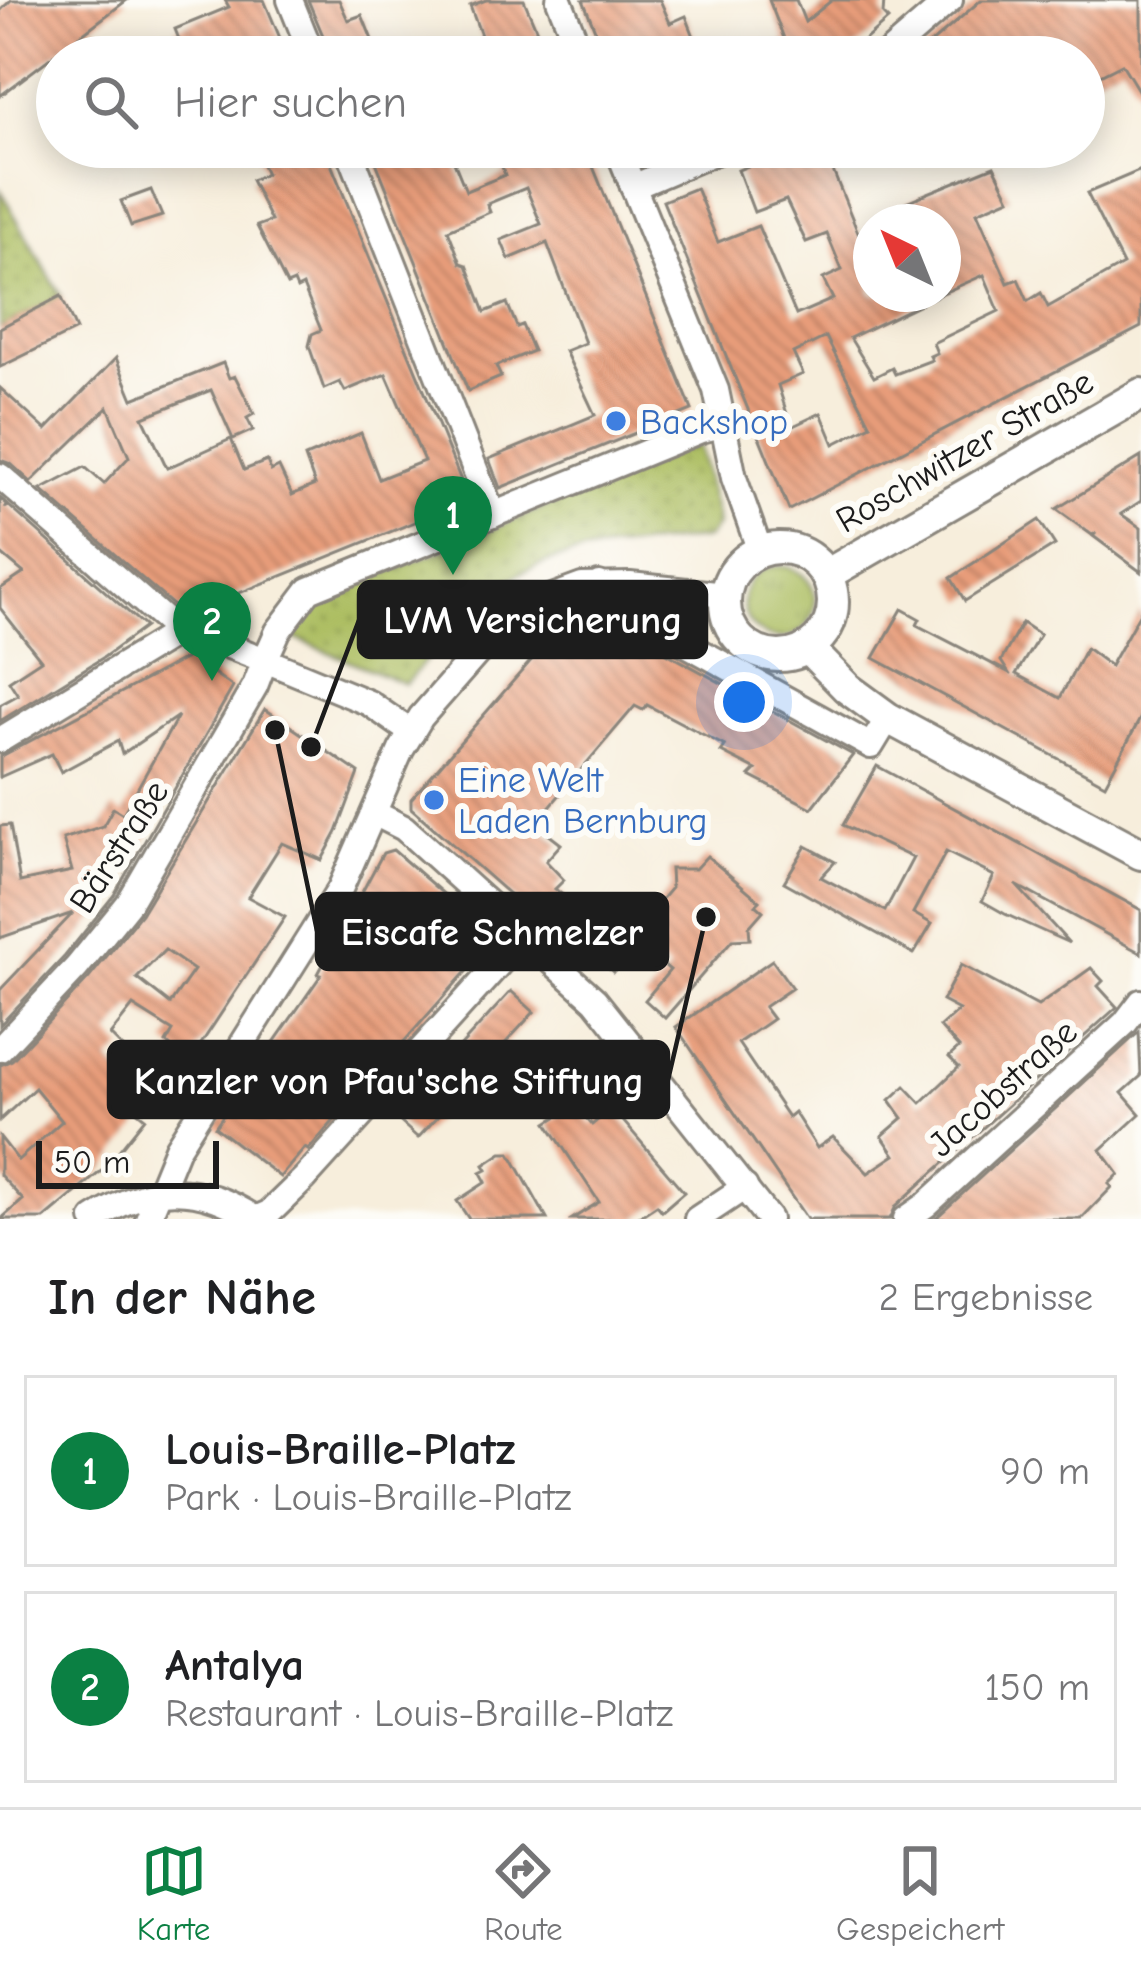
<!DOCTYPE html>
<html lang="de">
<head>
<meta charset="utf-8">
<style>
	:root { --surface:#fff; --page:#f2f2f2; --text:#202124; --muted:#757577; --line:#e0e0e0; --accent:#0b8043 }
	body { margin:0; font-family:"Comic Neue",sans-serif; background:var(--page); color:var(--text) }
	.compass { position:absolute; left:853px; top:204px; width:108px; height:108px; border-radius:50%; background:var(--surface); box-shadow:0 6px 30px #0003; rotate:317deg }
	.scale { position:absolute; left:36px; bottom:30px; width:183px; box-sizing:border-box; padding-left:12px; border:6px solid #1c1c1c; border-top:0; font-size:33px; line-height:42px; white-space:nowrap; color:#1c1c1c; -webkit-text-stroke:9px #fdfcf7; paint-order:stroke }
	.you { position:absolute; left:744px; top:702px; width:42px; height:42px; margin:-30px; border:9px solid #fff; border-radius:50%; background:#1a73e8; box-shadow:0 0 0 18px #1a73e833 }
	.badge { display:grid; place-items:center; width:78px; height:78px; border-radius:50%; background:var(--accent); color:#fff; font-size:39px; font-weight:700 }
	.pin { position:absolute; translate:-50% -99px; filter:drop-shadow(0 3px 6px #0008) }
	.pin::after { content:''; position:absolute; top:63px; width:42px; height:36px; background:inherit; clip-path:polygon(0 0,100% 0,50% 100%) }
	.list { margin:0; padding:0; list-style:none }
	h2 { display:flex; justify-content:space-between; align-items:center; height:156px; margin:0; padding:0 48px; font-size:51px }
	h2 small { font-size:39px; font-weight:400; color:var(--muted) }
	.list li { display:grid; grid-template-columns:78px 1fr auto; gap:36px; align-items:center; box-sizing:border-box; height:192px; margin:0 24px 24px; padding:0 24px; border:3px solid var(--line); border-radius:0px }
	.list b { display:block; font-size:45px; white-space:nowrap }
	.list p { margin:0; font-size:39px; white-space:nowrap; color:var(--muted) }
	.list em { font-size:39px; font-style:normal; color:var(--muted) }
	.icon { flex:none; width:66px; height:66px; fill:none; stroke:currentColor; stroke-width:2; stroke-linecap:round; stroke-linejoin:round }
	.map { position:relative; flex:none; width:1141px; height:1219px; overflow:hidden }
	.search { position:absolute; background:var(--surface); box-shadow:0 6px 30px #0003; left:36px; right:36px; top:36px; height:132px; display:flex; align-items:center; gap:30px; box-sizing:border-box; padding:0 42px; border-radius:66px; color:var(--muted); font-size:45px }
	.sheet { height:588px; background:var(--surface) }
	nav { display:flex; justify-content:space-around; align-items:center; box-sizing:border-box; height:168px; border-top:3px solid var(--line); background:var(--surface); font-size:33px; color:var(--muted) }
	nav a { display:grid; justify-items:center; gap:6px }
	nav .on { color:var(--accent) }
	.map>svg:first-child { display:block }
	.grass { fill:url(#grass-tufts); stroke:#646c3e; stroke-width:3 }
	.park { fill:url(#park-dots); stroke:#646c3e; stroke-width:3 }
	.building { fill:url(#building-back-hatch); fill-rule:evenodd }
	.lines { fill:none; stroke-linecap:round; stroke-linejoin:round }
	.minor-casing { stroke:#8a857c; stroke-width:30 }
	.major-casing { stroke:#8a857c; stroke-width:36 }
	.minor { stroke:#fff; stroke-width:24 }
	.major { stroke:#fff; stroke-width:30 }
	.shop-dot { fill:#3f7fe0; stroke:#fdfcf7; stroke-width:4.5 }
	.labels { text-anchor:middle; stroke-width:12; stroke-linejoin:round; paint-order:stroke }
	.shop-label { font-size:36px; fill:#366cbe; stroke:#fdfcf7; text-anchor:start }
	.street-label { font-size:36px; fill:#1c1c1c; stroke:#fdfcf7 }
	.leader { fill:none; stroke:#1c1c1c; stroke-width:4.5 }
	.callout-dot { fill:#1c1c1c; stroke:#fdfcf7; stroke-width:4.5 }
	.callout { fill:#1c1c1c; stroke:#1c1c1c; stroke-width:4.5 }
	.callout-label { font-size:39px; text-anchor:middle; font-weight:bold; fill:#fff }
</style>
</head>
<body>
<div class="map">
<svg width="1141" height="1219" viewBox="0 0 1141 1219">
	<defs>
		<pattern id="grass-tufts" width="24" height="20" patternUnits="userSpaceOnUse" patternTransform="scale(3)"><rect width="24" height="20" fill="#acbd60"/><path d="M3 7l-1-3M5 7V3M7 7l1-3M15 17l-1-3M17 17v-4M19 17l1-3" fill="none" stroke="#93a253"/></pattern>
		<pattern id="park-dots" width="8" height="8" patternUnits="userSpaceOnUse" patternTransform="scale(3)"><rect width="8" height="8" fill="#acbd60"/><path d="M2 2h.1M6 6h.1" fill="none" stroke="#93a253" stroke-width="1.8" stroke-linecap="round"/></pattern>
		<pattern id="building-back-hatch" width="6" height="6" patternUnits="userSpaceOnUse" patternTransform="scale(3)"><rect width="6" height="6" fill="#e89d7a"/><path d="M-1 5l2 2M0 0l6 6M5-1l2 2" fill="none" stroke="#bb7f63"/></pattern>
	</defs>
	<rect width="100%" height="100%" fill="#fdfcf7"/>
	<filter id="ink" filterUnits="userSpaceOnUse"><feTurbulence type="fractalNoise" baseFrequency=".00833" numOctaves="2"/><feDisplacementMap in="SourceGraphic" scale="24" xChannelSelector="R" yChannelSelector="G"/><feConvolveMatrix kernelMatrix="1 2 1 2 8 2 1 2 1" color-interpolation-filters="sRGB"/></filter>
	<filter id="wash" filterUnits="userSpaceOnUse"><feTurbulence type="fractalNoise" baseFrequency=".004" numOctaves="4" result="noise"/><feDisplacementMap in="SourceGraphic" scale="48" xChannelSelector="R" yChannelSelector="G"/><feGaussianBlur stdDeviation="2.7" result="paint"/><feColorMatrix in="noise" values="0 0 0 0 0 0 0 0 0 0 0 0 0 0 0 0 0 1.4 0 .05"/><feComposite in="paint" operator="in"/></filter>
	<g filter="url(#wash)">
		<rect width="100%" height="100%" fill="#f7eedc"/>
		<circle class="grass" cx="779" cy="602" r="36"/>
		<g class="park">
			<polygon points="0,190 61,296 0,328"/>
			<path d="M 698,444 L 718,524 L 707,538 C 636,548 554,544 494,590 C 461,616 433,653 405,684 L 290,636 L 293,623 L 306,606 Z"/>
		</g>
		<g id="blocks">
			<g class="building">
				<polygon points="11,0 127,0 0,96 0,11"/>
				<polygon points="225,0 264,0 288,57 186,57 175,29 229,7"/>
				<polygon points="308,0 339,0 348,20 362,15 379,57 332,57"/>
				<polygon points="486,0 524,0 548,57 489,57 470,6"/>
				<polygon points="583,0 660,0 670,23 686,16 702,57 606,57"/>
				<polygon points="769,0 796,0 805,22 832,0 884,0 883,15 888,20 845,57 748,57 785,41"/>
				<polygon points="981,0 1141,0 1141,95 1122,64 1084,83 1084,57 915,57"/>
				<polygon points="254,147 324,147 469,500 190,613 176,608 41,490 85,467 104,484 129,457 108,407 31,482 11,464 0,460 0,388 46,430 116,358 133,399 223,363 229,378 235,376 254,414 247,418 253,430 233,439 211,390 143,417 167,468 231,439 244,470 267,461 271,471 279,467 292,495 315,485 305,457 361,433 379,479 424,461 386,374 345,391 340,382 324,389 309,346 312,334 321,330 303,286 297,289 294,282 287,285 257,226 271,221 251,180 266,174"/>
				<polygon points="370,147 448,147 466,191 505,175 495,147 585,147 692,410 500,488 489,459 595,415 565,351 585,343 547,243 509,259 501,240 541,224 526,188 487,204 490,212 448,230 461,263 467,265 485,312 507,303 517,327 522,325 533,351 496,366 501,377 468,391"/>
				<path d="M 795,147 L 873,147 L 833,171 L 863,245 L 871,241 L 871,294 L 941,294 L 850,338 L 874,377 L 892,368 L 895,374 L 932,360 L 930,356 L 937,353 L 933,343 L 999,311 L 984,275 L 943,293 L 943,222 L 916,222 L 906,202 L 994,166 L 1010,198 L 977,212 L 1008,283 L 1018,279 L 1028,301 L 1041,293 L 1048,307 L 1123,265 L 1087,193 L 1141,170 L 1141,327 L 789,510 L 663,201 L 696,188 L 718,242 L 758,226 L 796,315 L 833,299 L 823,279 L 842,270 L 827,234 L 806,242 L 786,200 L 754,212 L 738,170 ZM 826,337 L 871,425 L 834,444 L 821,413 L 791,427 L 778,385 L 803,374 L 793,353 Z"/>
				<polygon points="151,190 162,216 131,226 121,201"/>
				<polygon points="61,296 76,330 0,367 0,328"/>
				<polygon points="1141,457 1141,501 1121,514 1141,528 1141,572 1093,536 1096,533 1092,535 1056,509"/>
				<polygon points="0,498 8,505 5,508 9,506 145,627 104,657 0,721 0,705 18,695 9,681 41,660 0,608 0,589 24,573 0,553"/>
				<polygon points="1039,520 1055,545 965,601 951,578"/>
				<polygon points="902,609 920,619 917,625 1008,672 1001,661 1022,623 1040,635 1016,674 1060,698 1086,648 1110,666 1141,611 1141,717 1105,784 874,658"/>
				<polygon points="587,615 597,615 853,755 812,808 750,776 756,770 721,752 725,746 647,705 643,710 635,706 535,824 561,844 546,861 564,880 555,889 565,897 543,924 411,808 411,799 534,657"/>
				<polygon points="190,656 233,687 114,895 65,956 0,1025 0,990 73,913 0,938 0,826 10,825 20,882 72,871 63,839 103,826 113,808 123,814 178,716 122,754 118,741 61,772 52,754 0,777 0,757"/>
				<path d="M 265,709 L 359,773 L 337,832 L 322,860 L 282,843 L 248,897 L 285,917 L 189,1062 L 166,1043 L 173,1031 L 133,1006 L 110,1035 L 123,1048 L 109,1061 L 127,1082 L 131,1107 L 145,1118 L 105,1168 L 44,1219 L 1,1219 L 23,1200 L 0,1175 L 0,1137 L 18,1160 L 62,1121 L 35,1088 L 0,1120 L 0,1065 L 12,1060 L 89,978 L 141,914 ZM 165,950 L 194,970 L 170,1004 L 137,978 Z"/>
				<polygon points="877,766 1141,910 1141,953 1016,885 1069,943 1005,914 982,901 994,876 946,852 913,913 932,924 914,954 784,882 806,846 835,862 821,877 885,911 913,858 843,825"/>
				<polygon points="393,850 495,939 308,1150 305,1148 280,1177 215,1127 321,975 318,974 383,853"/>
				<polygon points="707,856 760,901 756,905 763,911 749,927 750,939 732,940 665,1018 645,1000 670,970 638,943 658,920 650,913 671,888 670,869 695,869"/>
				<polygon points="601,922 632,950 613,972 582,944"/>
				<polygon points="772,960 792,988 764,1007 773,1019 738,1043 788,1117 794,1112 817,1148 833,1137 868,1173 895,1155 882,1136 903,1118 890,1100 905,1086 921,1103 959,1067 949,1057 959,1048 940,1027 959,1010 942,1001 961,965 1038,1006 1091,968 1103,981 1098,986 1117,1007 896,1206 890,1219 807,1219 676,1027"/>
				<polygon points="511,991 534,1012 418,1138 396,1118 417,1095 416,1081 422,1075 437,1072"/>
				<polygon points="1139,1032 1141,1076 1122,1093 1140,1114 1101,1150 1119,1174 1109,1184 1112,1187 1081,1219 935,1219"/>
				<polygon points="571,1108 576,1115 581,1112 592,1125 612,1108 684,1192 662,1211 657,1205 636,1219 572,1219 599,1202 547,1123"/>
				<polygon points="502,1153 510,1153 547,1219 469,1219 457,1201 486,1182 481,1173 487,1170 484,1165"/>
			</g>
		</g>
	</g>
	<g filter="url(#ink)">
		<use href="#blocks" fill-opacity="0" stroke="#8a857c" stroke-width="3"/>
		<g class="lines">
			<g class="minor-casing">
				<g id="minor">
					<polyline points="290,0 313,57"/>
					<polyline points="559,0 582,57"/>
					<polyline points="884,57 950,0"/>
					<polyline points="348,147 493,515"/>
					<polyline points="617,147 716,390 734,478 760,551"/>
					<polyline points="633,187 727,147"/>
					<polyline points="0,476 167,622 265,660 255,686 128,904 77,967 0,1049"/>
					<polyline points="599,584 614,604 871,746 888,718"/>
					<polyline points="412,733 369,703 265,660 278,631 309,590 701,430 722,425"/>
					<polyline points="0,740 181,630"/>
					<polyline points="374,813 404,828 595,1000 769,1219"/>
					<path d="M 94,1219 C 150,1183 198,1181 256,1219"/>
					<polyline points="148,1219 177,1148 340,889 401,750 421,717 485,644 536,603 582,586 630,585 725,595"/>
					<polyline points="255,1219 269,1213 305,1178 525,935"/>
					<polyline points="697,1219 745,1187"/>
					<polyline points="906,1219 926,1205 1125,1023 1141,1002"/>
				</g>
			</g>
			<g class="major-casing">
				<g id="major">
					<circle cx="779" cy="602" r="54"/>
					<polyline points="826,575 1141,394"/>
					<polyline points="808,648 847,688 888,718 1141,854"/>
				</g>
			</g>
			<use href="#minor" class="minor"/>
			<use href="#major" class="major"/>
		</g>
	</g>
	<g class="shop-dot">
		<circle cx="616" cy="421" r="12"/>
		<circle cx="434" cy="800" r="12"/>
	</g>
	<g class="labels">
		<g class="shop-label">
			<text x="640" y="434">Backshop</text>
			<text x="458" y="792">Eine Welt<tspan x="458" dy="41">Laden Bernburg</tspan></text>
		</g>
		<g class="street-label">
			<text transform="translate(964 450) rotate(-30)" y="13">Roschwitzer Straße</text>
			<text transform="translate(118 846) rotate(-57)" y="13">Bärstraße</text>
			<text transform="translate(1002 1087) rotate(-42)" y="13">Jacobstraße</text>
		</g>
	</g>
	<path class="leader" d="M311 747L359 620M275 730L317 931M706 917L668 1080"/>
	<g class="callout-dot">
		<circle cx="311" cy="747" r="12"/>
		<circle cx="275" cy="730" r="12"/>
		<circle cx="706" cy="917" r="12"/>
	</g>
	<g class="callout">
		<rect x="359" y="582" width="347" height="75" rx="12"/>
		<rect x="317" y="894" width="350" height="75" rx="12"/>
		<rect x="109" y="1042" width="559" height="75" rx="12"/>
	</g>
	<g class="callout-label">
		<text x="533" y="633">LVM Versicherung</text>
		<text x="492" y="945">Eiscafe Schmelzer</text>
		<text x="389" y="1094">Kanzler von Pfau'sche Stiftung</text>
	</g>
</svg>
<svg class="compass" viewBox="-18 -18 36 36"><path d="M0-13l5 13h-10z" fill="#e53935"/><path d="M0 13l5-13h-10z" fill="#757577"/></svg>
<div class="scale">50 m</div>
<div class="you"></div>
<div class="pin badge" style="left:453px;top:575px">1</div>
<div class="pin badge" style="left:212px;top:681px">2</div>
<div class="search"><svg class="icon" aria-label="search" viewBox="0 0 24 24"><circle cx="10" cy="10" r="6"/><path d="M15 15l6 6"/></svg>Hier suchen</div>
</div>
<section class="sheet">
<h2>In der Nähe<small>2 Ergebnisse</small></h2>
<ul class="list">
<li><span class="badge">1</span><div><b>Louis-Braille-Platz</b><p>Park · Louis-Braille-Platz</p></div><em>90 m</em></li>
<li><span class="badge">2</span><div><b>Antalya</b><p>Restaurant · Louis-Braille-Platz</p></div><em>150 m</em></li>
</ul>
</section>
<nav>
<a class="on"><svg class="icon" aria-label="map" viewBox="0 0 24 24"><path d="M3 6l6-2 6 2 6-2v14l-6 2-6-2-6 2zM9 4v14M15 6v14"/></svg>Karte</a>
<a><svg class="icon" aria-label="directions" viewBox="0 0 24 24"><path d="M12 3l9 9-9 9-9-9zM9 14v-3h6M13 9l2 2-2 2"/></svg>Route</a>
<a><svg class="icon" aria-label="saved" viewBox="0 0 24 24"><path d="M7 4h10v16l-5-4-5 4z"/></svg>Gespeichert</a>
</nav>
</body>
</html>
